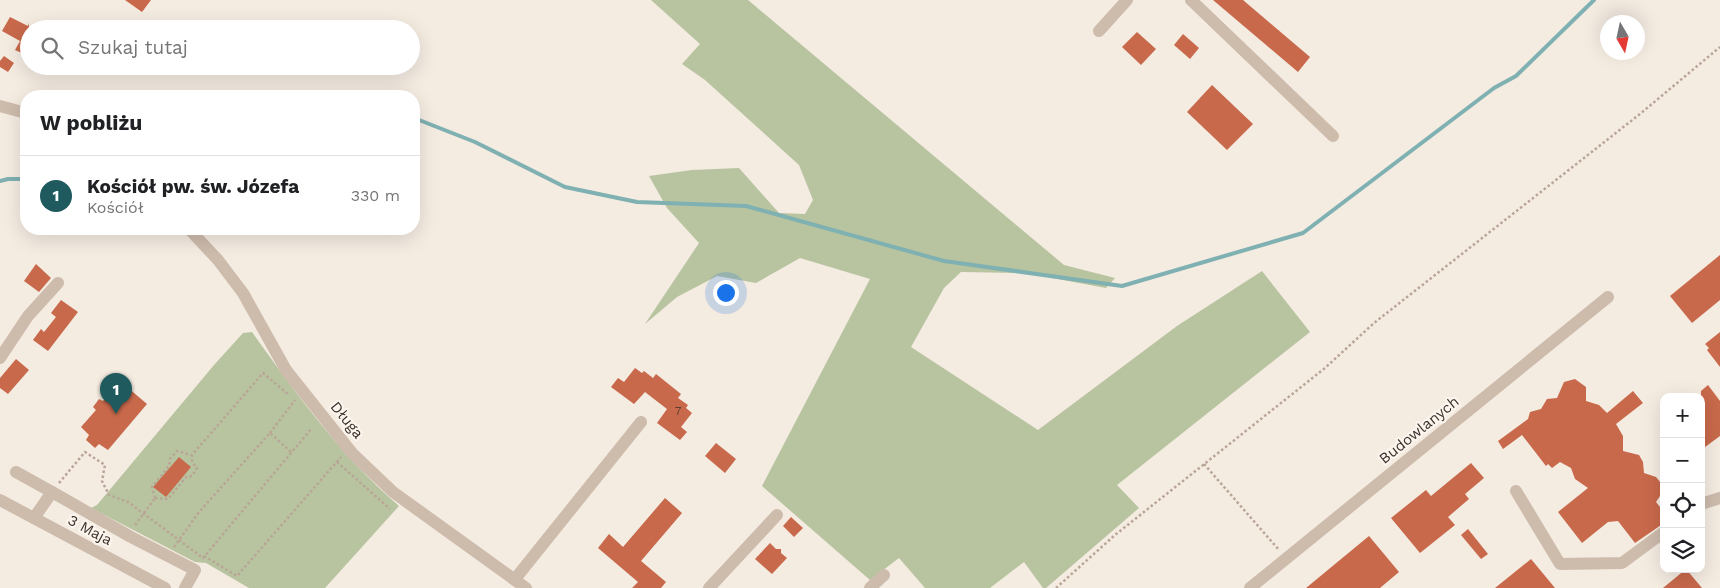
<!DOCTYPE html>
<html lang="pl">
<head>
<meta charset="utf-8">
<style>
	:root { --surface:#fff; --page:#f2f2f2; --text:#202124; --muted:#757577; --line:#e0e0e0; --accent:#1f5a5e }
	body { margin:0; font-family:"Work Sans",sans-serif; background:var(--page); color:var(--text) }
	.controls { position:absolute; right:15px; bottom:15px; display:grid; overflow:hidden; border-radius:10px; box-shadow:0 5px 20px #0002 }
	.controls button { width:45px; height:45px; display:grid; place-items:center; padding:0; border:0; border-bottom:1px solid var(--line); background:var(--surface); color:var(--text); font:25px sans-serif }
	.compass { position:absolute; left:1600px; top:15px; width:45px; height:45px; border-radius:50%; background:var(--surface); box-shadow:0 5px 20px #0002; rotate:171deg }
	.you { position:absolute; left:725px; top:292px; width:18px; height:18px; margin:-12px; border:4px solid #fff; border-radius:50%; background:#1a73e8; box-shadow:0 0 0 8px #1a73e833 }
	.badge { display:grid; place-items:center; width:32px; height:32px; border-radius:50%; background:var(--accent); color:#fff; font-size:16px; font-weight:700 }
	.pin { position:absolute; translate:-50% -41px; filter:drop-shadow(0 1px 2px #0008) }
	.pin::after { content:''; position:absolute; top:26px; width:18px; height:15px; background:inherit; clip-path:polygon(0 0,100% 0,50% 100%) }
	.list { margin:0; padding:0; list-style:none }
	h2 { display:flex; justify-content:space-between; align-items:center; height:65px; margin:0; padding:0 20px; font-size:21px }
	h2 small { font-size:16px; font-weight:400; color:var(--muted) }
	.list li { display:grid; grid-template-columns:32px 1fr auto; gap:15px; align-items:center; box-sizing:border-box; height:80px; padding:0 20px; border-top:1px solid var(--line) }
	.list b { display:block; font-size:19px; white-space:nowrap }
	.list p { margin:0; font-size:16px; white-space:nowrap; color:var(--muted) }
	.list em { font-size:16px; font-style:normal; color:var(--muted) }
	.icon { flex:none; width:28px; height:28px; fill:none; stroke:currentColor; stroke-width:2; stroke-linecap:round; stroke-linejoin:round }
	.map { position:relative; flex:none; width:1720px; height:588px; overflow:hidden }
	.search { position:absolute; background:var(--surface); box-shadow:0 5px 20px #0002; left:20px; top:20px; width:400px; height:55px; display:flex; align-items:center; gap:12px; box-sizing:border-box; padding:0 18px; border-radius:28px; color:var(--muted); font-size:19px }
	.panel { position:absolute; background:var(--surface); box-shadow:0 5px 20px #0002; left:20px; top:90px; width:400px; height:145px; border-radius:20px }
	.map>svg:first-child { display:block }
	.green { fill:#b8c4a0 }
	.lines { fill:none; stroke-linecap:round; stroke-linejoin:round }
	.stream { stroke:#7fb0b2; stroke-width:4 }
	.building { fill:#c8694b }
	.path { stroke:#b9a596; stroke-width:2.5; stroke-dasharray:2.5 2.5; stroke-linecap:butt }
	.minor { stroke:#cdbbac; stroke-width:12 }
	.labels { text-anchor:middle; stroke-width:4.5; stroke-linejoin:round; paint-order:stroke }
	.number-label { font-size:12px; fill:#5e3e33 }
	.street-label { font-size:15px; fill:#3b302b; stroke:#fbf5ee }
</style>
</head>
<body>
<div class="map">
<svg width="1720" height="588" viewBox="0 0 1720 588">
	<rect width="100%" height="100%" fill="#f4ebe1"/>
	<g class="green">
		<polygon points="651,0 748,0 1064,265 1115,278 1106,288 1025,273 961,272 944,288 911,347 1038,430 1177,326 1262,271 1310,332 1117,485 1139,508 1046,588 1043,588 1024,562 990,588 925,588 899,558 870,580 762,486 870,279 800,258 756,283 717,276 677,297 645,324 699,243 667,208 649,176 692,170 739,168 779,213 805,214 813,200 799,165 705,80 682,64 700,44"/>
		<path d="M 252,332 C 296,394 341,456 399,506 L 325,588 L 249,588 L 206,563 L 195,562 L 91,508 L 97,505 L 214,365 L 243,333 Z"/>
	</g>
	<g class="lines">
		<g class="stream">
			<polyline points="414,118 475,142 565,187 637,202 746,206 944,261 1122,286 1303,233 1494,88 1516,76 1594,0"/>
			<polyline points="0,181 8,179 26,179"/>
		</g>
	</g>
	<g class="building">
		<polygon points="125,0 151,0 142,12"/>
		<polygon points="1213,0 1243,0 1310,57 1298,72"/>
		<polygon points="10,17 28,26 29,23 29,45 24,54 15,50 20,41 2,31"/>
		<polygon points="1137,32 1156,49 1141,65 1122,47"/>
		<polygon points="1183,34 1199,48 1190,59 1174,45"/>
		<polygon points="4,56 14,63 8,72 0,67 0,61"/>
		<polygon points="1212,85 1253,124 1227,150 1187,112"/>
		<polygon points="1720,255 1720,300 1692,323 1670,296"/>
		<polygon points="36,264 51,278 39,292 24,281"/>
		<polygon points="61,300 78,312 48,351 33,340 41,329 44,332 56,317 51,313"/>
		<polygon points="1720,332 1720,367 1707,350 1709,348 1705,344"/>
		<polygon points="16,359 29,370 8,394 0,388 0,378"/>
		<polygon points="635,368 642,373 644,371 653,378 656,374 681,394 678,398 688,405 686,408 692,413 681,427 687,432 680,440 657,423 667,409 645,392 634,404 611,387 618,378 624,382"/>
		<polygon points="1575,379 1586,387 1586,401 1599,405 1607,413 1633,391 1643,403 1616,424 1623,436 1623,451 1639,455 1643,462 1644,473 1656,477 1661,483 1662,493 1656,502 1664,512 1664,523 1635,543 1618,521 1608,522 1582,543 1558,512 1588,488 1575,479 1571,468 1560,462 1552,468 1548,464 1546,466 1522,435 1503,449 1498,441 1528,419 1530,412 1541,409 1547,399 1557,398 1564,382"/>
		<polygon points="120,381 147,404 108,450 99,444 95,448 86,440 89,435 81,427 96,410 93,407 99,399 103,401"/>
		<polygon points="1708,385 1720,401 1720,436 1701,450 1701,391"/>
		<polygon points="716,443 736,459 725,473 705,456"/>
		<polygon points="179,457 191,467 166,497 153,487"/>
		<polygon points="1471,463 1484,478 1465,494 1469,499 1448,517 1455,525 1420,553 1391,518 1426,490 1431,496"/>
		<polygon points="665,498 682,513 641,561 666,582 661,588 632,588 638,582 598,548 609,534 623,547"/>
		<polygon points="791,517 803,528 794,537 783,526"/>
		<polygon points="1468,529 1488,554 1481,559 1461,535"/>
		<polygon points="1369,536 1399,572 1380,588 1306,588"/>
		<polygon points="770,543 776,549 781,549 781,553 787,558 772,574 755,559"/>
		<polygon points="1531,559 1555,588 1495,588"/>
		<polygon points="1686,569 1702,588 1663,588"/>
	</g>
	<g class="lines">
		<g class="path">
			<polyline points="270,433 295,400"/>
			<polyline points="337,462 390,509"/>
			<polyline points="1204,464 1279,550"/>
			<polyline points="59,483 85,452 105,465 102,481 109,495 128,502 203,558 312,428"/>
			<polyline points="155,498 168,499 186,477 192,476 197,468 192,462 192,455 263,373 289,395"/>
			<polyline points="155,498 152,487 169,466 170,459 177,451 191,455"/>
			<polyline points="135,525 155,498"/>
			<polyline points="174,547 199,512 270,433 291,452"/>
			<polyline points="204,556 237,576 341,457"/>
			<polyline points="1056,588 1115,535 1325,368 1374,323 1640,114 1720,47"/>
		</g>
		<g class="minor">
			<polyline points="1191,0 1333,136"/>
			<polyline points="1099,31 1127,0"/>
			<polyline points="0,106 26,113"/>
			<polyline points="189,229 218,260 243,293 286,370 352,453 393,492 526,588"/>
			<polyline points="0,358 28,316 58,283"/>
			<polyline points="16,472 52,492 34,518"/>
			<polyline points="1516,491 1560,564 1622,563 1664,532"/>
			<polyline points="52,492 131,537 195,570 185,588"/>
			<polyline points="0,500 165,588"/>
			<polyline points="1701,504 1720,498"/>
			<polyline points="515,579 641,422"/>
			<polyline points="709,588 777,515"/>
			<polyline points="870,588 884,575"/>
			<polyline points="1250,588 1608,297"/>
		</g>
	</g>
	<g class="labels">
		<g class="number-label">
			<text x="678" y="415">7</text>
		</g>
		<g class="street-label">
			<text transform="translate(347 420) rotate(51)" y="5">Długa</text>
			<text transform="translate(1419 430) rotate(-39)" y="5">Budowlanych</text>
			<text transform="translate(90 530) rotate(28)" y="5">3 Maja</text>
		</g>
	</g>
</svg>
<div class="controls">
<button>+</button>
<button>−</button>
<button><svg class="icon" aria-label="locate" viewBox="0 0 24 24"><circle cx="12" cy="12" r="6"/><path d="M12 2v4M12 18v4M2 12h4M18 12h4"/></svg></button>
<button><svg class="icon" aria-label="layers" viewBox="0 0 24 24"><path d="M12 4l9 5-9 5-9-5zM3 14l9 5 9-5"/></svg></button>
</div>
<svg class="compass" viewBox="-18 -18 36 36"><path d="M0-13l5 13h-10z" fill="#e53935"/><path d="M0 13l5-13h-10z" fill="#757577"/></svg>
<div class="you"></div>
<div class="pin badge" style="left:116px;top:414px">1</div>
<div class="search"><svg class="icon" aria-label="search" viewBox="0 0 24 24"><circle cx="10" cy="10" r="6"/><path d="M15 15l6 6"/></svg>Szukaj tutaj</div>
<section class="panel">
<h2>W pobliżu<small></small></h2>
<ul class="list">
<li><span class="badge">1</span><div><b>Kościół pw. św. Józefa</b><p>Kościół</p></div><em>330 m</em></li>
</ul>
</section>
</div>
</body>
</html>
